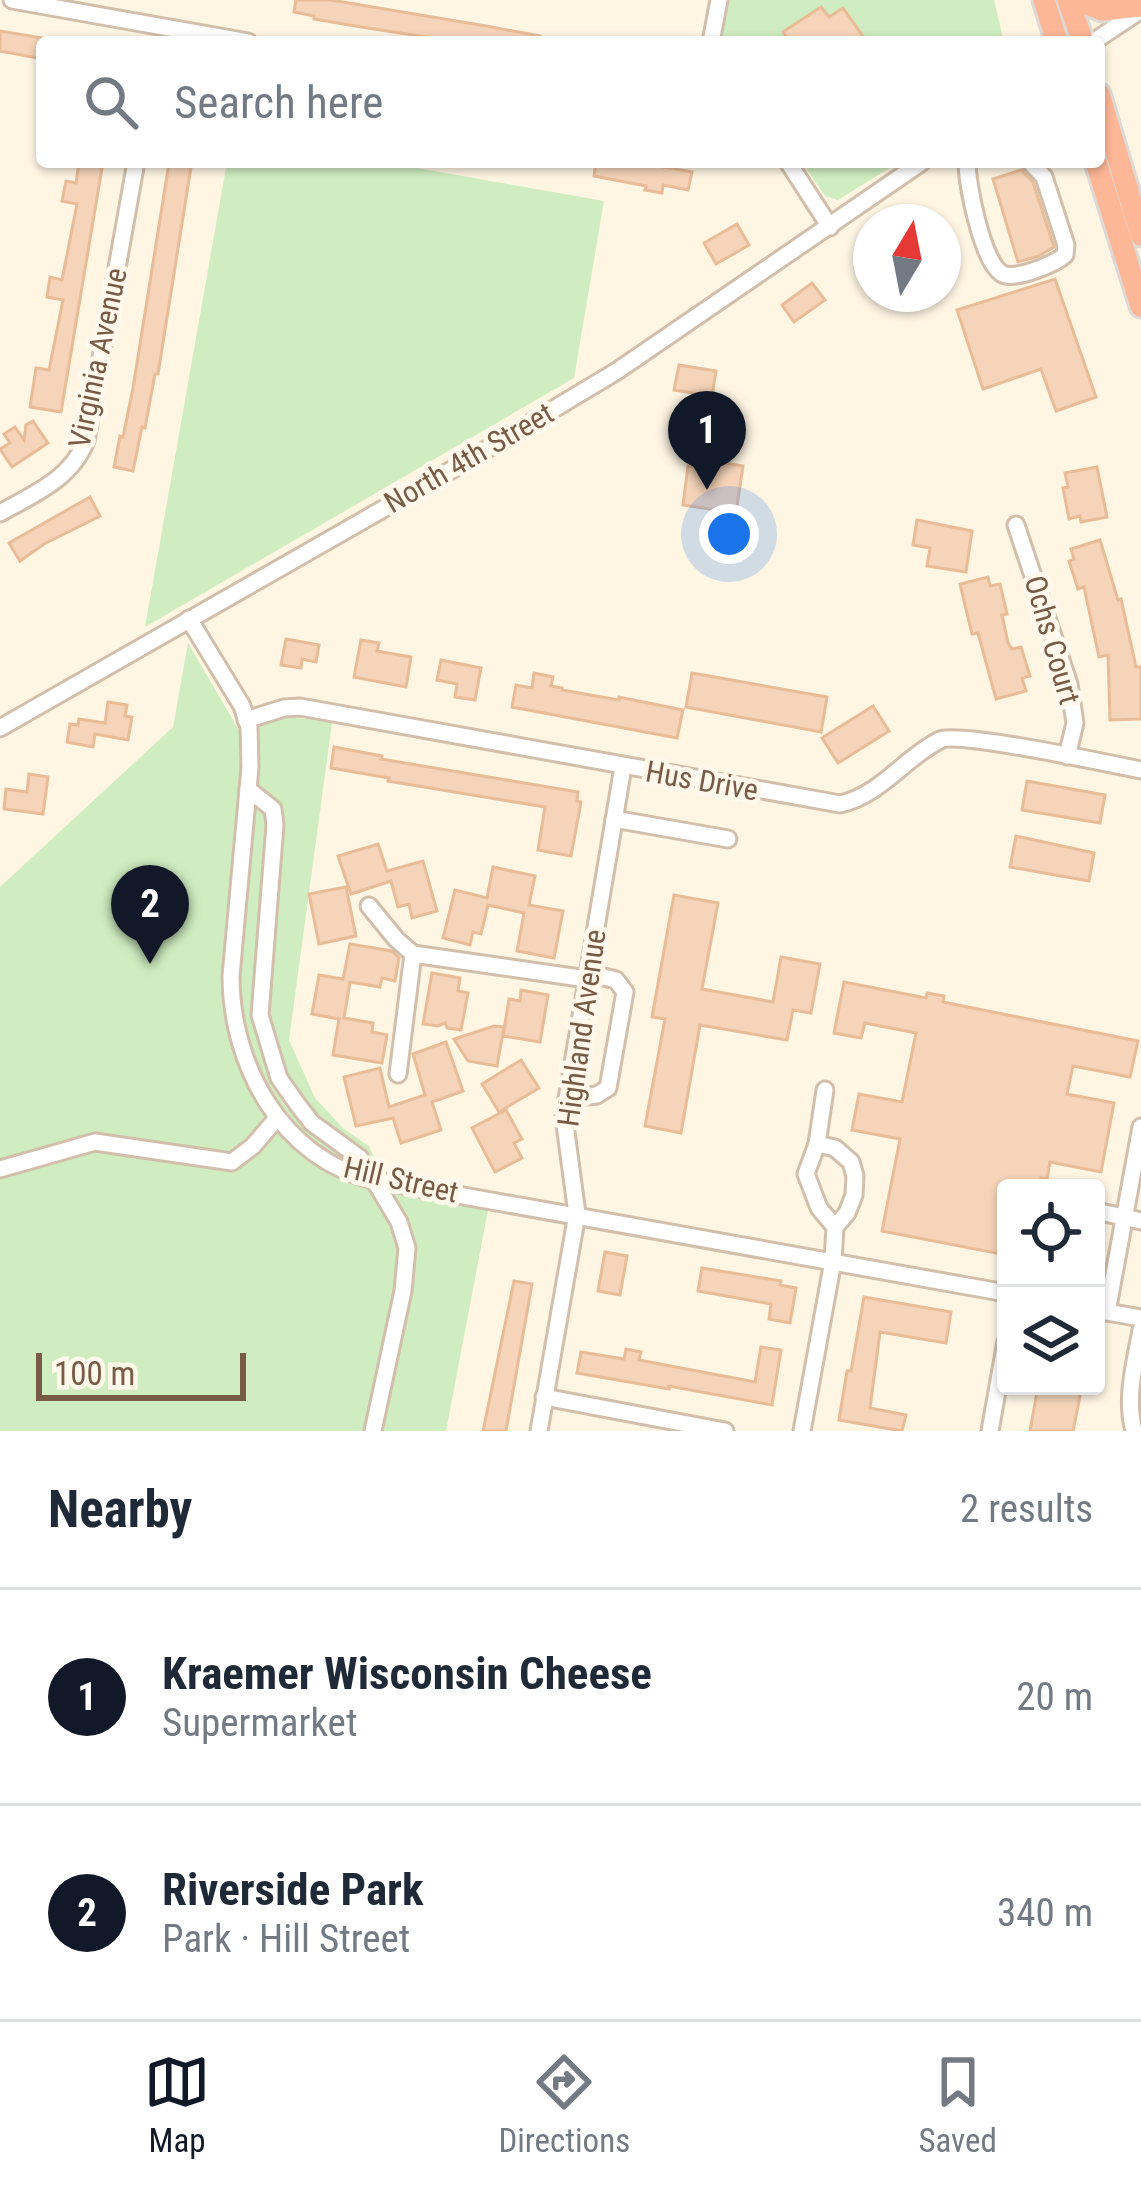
<!DOCTYPE html>
<html lang="en">
<head>
<meta charset="utf-8">
<style>
	:root { --surface:#fff; --page:#f2f2f3; --text:#1f2937; --muted:#747a83; --line:#e0e1e3; --accent:#111827 }
	body { margin:0; font-family:"Roboto Condensed",sans-serif; background:var(--page); color:var(--text) }
	.controls { position:absolute; right:36px; bottom:36px; display:grid; overflow:hidden; border-radius:12px; box-shadow:0 3px 9px #0004 }
	.controls button { width:108px; height:108px; display:grid; place-items:center; padding:0; border:0; border-bottom:3px solid var(--line); background:var(--surface); color:var(--text); font:60px sans-serif }
	.compass { position:absolute; left:853px; top:204px; width:108px; height:108px; border-radius:50%; background:var(--surface); box-shadow:0 3px 9px #0004; rotate:10deg }
	.scale { position:absolute; left:36px; bottom:30px; width:210px; box-sizing:border-box; padding-left:12px; border:6px solid #785b47; border-top:0; font-size:33px; line-height:42px; white-space:nowrap; color:#785b47; -webkit-text-stroke:9px #fff8eb; paint-order:stroke }
	.you { position:absolute; left:729px; top:534px; width:42px; height:42px; margin:-30px; border:9px solid #fff; border-radius:50%; background:#1a73e8; box-shadow:0 0 0 18px #1a73e833 }
	.badge { display:grid; place-items:center; width:78px; height:78px; border-radius:50%; background:var(--accent); color:#fff; font-size:39px; font-weight:700 }
	.pin { position:absolute; translate:-50% -99px; filter:drop-shadow(0 3px 6px #0008) }
	.pin::after { content:''; position:absolute; top:63px; width:42px; height:36px; background:inherit; clip-path:polygon(0 0,100% 0,50% 100%) }
	.list { margin:0; padding:0; list-style:none }
	h2 { display:flex; justify-content:space-between; align-items:center; height:156px; margin:0; padding:0 48px; font-size:51px }
	h2 small { font-size:39px; font-weight:400; color:var(--muted) }
	.list li { display:grid; grid-template-columns:78px 1fr auto; gap:36px; align-items:center; box-sizing:border-box; height:216px; padding:0 48px; border-top:3px solid var(--line) }
	.list b { display:block; font-size:45px; white-space:nowrap }
	.list p { margin:0; font-size:39px; white-space:nowrap; color:var(--muted) }
	.list em { font-size:39px; font-style:normal; color:var(--muted) }
	.icon { flex:none; width:66px; height:66px; fill:none; stroke:currentColor; stroke-width:2; stroke-linecap:round; stroke-linejoin:round }
	.map { position:relative; flex:none; width:1141px; height:1431px; overflow:hidden }
	.search { position:absolute; background:var(--surface); box-shadow:0 3px 9px #0004; left:36px; right:36px; top:36px; height:132px; display:flex; align-items:center; gap:30px; box-sizing:border-box; padding:0 42px; border-radius:12px; color:var(--muted); font-size:45px }
	.sheet { height:588px; background:var(--surface) }
	nav { display:flex; justify-content:space-around; align-items:center; box-sizing:border-box; height:168px; border-top:3px solid var(--line); background:var(--surface); font-size:33px; color:var(--muted) }
	nav a { display:grid; justify-items:center; gap:6px }
	nav .on { color:var(--accent) }
	.map>svg:first-child { display:block }
	.green { fill:#d0edc1 }
	.building { fill:#f5d4b9; stroke:#e9bc98; stroke-width:3 }
	.lines { fill:none; stroke-linecap:round; stroke-linejoin:round }
	.minor-casing { stroke:#d2bfab; stroke-width:21 }
	.highway-casing { stroke:#dfd8d3; stroke-width:27 }
	.minor { stroke:#fff; stroke-width:15 }
	.highway { stroke:#fdb696; stroke-width:21 }
	.labels { text-anchor:middle; stroke-width:10; stroke-linejoin:round; paint-order:stroke }
	.street-label { font-size:30px; fill:#785b47; stroke:#fff8eb }
</style>
</head>
<body>
<div class="map">
<svg width="1141" height="1431" viewBox="0 0 1141 1431">
	<rect width="100%" height="100%" fill="#fef5e3"/>
	<g class="green">
		<polygon points="726,0 994,0 1004,42 718,42"/>
		<polygon points="227,162 383,162 604,201 574,378 145,627"/>
		<polygon points="802,162 899,162 838,200 825,196"/>
		<path d="M 188,643 L 240,732 C 283,716 286,715 332,723 L 289,1040 L 315,1098 L 344,1129 L 369,1146 L 383,1177 L 412,1197 L 488,1210 L 446,1431 L 0,1431 L 0,887 L 173,727 Z"/>
	</g>
	<g class="building">
		<polygon points="296,0 331,0 486,26 540,36 539,42 458,42 361,27 314,19 314,16 294,12"/>
		<polygon points="821,7 829,17 843,8 867,42 790,42 783,32"/>
		<polygon points="0,31 42,38 42,59 0,51"/>
		<polygon points="79,162 103,162 61,412 30,407 36,368 49,370 63,300 47,297 50,277 62,280 77,204 62,201 66,181 76,183"/>
		<polygon points="596,162 636,162 692,172 688,190 663,185 662,193 645,190 646,186 594,176"/>
		<polygon points="169,163 191,167 158,374 155,374 145,428 142,427 133,471 114,467 120,436 123,437 133,388"/>
		<polygon points="1021,170 1033,182 1054,247 1039,256 1018,262 993,179"/>
		<polygon points="737,224 749,245 716,264 704,243"/>
		<polygon points="1055,279 1096,397 1056,411 1041,369 983,389 957,310"/>
		<polygon points="812,283 825,300 794,322 782,305"/>
		<polygon points="679,365 716,371 712,396 674,390"/>
		<polygon points="33,421 48,443 12,467 0,449 10,443 4,434 15,427 24,440 26,425"/>
		<polygon points="718,462 743,466 736,513 683,505 688,466 716,469"/>
		<polygon points="1097,467 1107,517 1081,522 1080,516 1069,519 1063,488 1068,487 1065,473"/>
		<polygon points="90,497 100,516 44,544 20,561 9,543"/>
		<polygon points="917,520 972,531 966,572 927,566 930,548 913,545"/>
		<polygon points="1100,540 1118,600 1121,599 1136,667 1141,667 1141,719 1110,720 1108,655 1099,657 1084,587 1078,589 1069,561 1074,559 1071,549"/>
		<polygon points="988,577 990,586 1000,584 1007,614 1002,615 1008,643 1012,649 1021,647 1030,676 1022,678 1026,691 996,699 978,633 972,634 960,584"/>
		<polygon points="286,639 319,645 316,662 302,659 301,668 281,665"/>
		<polygon points="361,640 379,643 377,651 411,657 406,687 354,677"/>
		<polygon points="441,660 481,668 475,700 455,697 457,684 437,680"/>
		<polygon points="534,673 553,677 551,686 562,688 562,690 619,700 619,697 683,710 677,738 512,707 516,685 532,688"/>
		<polygon points="692,673 827,697 821,732 686,707"/>
		<polygon points="108,702 127,705 125,716 132,717 128,740 95,734 93,747 67,742 70,724 78,725 79,719 105,723"/>
		<polygon points="873,706 889,731 838,763 822,738"/>
		<polygon points="334,747 382,756 381,759 578,792 577,801 581,802 571,856 538,850 545,807 388,781 389,778 331,768"/>
		<polygon points="29,774 48,777 43,814 4,809 6,789 27,792"/>
		<polygon points="1027,781 1105,795 1100,823 1022,810"/>
		<polygon points="1016,836 1094,853 1089,881 1010,867"/>
		<polygon points="378,844 387,871 423,861 437,911 412,918 409,904 398,907 391,881 351,894 338,856"/>
		<polygon points="493,867 535,876 529,905 563,911 554,958 517,951 524,913 488,905 481,934 473,932 470,945 443,938 455,890 487,898"/>
		<polygon points="346,887 356,936 319,944 309,894"/>
		<polygon points="674,895 718,903 702,989 773,1002 781,957 820,964 811,1013 793,1010 787,1040 700,1025 681,1133 645,1126 665,1019 652,1017"/>
		<polygon points="350,944 392,951 399,958 395,981 382,978 380,987 350,982 344,1018 373,1023 372,1032 387,1035 382,1063 333,1055 339,1019 312,1014 319,975 343,979"/>
		<polygon points="432,973 460,978 458,991 468,993 461,1030 447,1028 445,1023 438,1026 423,1024"/>
		<polygon points="844,982 926,998 927,993 944,996 943,1002 1138,1041 1130,1077 1073,1066 1067,1094 1114,1103 1101,1172 1050,1162 1047,1179 1041,1178 1039,1188 1006,1188 1006,1255 882,1231 900,1139 852,1130 859,1094 902,1102 916,1033 865,1023 861,1038 834,1033"/>
		<polygon points="521,990 548,995 540,1042 503,1036 509,999 520,1001"/>
		<polygon points="494,1026 504,1027 497,1066 468,1061 454,1039"/>
		<polygon points="446,1042 463,1091 432,1102 441,1130 401,1143 393,1118 356,1126 344,1077 380,1068 389,1107 425,1095 413,1054"/>
		<polygon points="521,1060 539,1088 499,1112 482,1084"/>
		<polygon points="506,1110 522,1139 514,1143 522,1158 495,1172 472,1128"/>
		<polygon points="605,1252 627,1256 620,1295 598,1291"/>
		<polygon points="702,1268 781,1281 780,1285 796,1288 790,1323 769,1319 771,1304 698,1291"/>
		<polygon points="514,1281 532,1284 506,1431 483,1431"/>
		<polygon points="864,1297 951,1312 946,1343 880,1332 870,1408 906,1415 902,1431 839,1420 847,1371 851,1371"/>
		<polygon points="761,1347 781,1350 772,1405 669,1386 669,1389 577,1373 581,1352 624,1359 626,1349 641,1352 639,1360 755,1382"/>
		<polygon points="1038,1386 1082,1386 1073,1431 1030,1431"/>
	</g>
	<g class="lines">
		<g class="minor-casing">
			<g id="minor">
				<polyline points="12,0 248,42"/>
				<polyline points="711,42 719,0"/>
				<polyline points="1093,42 1141,10"/>
				<polyline points="788,162 830,227"/>
				<path d="M 967,162 C 967,184 982,260 1001,273 C 1012,282 1055,264 1065,255 L 1066,245 L 1044,177 L 1030,162"/>
				<path d="M 0,513 C 34,494 71,479 86,441 L 136,162"/>
				<polyline points="1016,525 1069,684 1075,723 1067,756"/>
				<path d="M 189,619 L 242,706 L 249,727 L 250,767 L 231,976 C 231,1064 281,1159 374,1180 L 1006,1293"/>
				<path d="M 246,720 L 284,708 L 300,707 L 840,804 C 881,795 904,758 940,740 C 958,731 1110,764 1141,770"/>
				<polyline points="0,728 467,461 617,371 922,162"/>
				<polyline points="248,789 273,809 275,825 260,1015 279,1078 298,1105 312,1123 360,1158 363,1177"/>
				<polyline points="614,819 728,839"/>
				<polyline points="369,906 396,939 413,954"/>
				<polyline points="398,1074 413,954 587,979"/>
				<polyline points="567,1098 597,1095 608,1088 625,992 616,980 588,973"/>
				<polyline points="817,1144 825,1090"/>
				<polyline points="0,1169 95,1142 232,1162 253,1146 277,1118"/>
				<polyline points="1096,1211 1141,1221"/>
				<polyline points="1096,1310 1141,1318"/>
				<polyline points="1107,1312 1141,1127"/>
				<polyline points="544,1397 725,1431"/>
				<polyline points="373,1431 403,1291 407,1248 399,1222 374,1180"/>
				<polyline points="539,1431 577,1214 564,1117 623,767"/>
				<polyline points="802,1431 833,1261 835,1227 847,1213 854,1195 855,1176 851,1162 835,1148 817,1144 806,1174 819,1208 835,1227"/>
				<polyline points="990,1431 1006,1341"/>
				<path d="M 1134,1431 C 1125,1397 1135,1364 1141,1330"/>
			</g>
		</g>
		<g class="highway-casing">
			<g id="highway">
				<polyline points="1044,0 1057,42"/>
				<polyline points="1068,0 1083,42"/>
				<polyline points="1078,0 1102,10 1141,6"/>
				<polyline points="1099,94 1141,235"/>
				<polyline points="1096,162 1141,306"/>
			</g>
		</g>
		<use href="#minor" class="minor"/>
		<use href="#highway" class="highway"/>
	</g>
	<g class="labels">
		<g class="street-label">
			<text transform="translate(98 358) rotate(-78)" y="10">Virginia Avenue</text>
			<text transform="translate(469 458) rotate(-30)" y="10">North 4th Street</text>
			<text transform="translate(1052 640) rotate(74)" y="10">Ochs Court</text>
			<text transform="translate(702 781) rotate(10)" y="10">Hus Drive</text>
			<text transform="translate(582 1028) rotate(-82)" y="10">Highland Avenue</text>
			<text transform="translate(401 1180) rotate(13)" y="10">Hill Street</text>
		</g>
	</g>
</svg>
<div class="controls">
<button><svg class="icon" aria-label="locate" viewBox="0 0 24 24"><circle cx="12" cy="12" r="6"/><path d="M12 2v4M12 18v4M2 12h4M18 12h4"/></svg></button>
<button><svg class="icon" aria-label="layers" viewBox="0 0 24 24"><path d="M12 4l9 5-9 5-9-5zM3 14l9 5 9-5"/></svg></button>
</div>
<svg class="compass" viewBox="-18 -18 36 36"><path d="M0-13l5 13h-10z" fill="#e53935"/><path d="M0 13l5-13h-10z" fill="#747a83"/></svg>
<div class="scale">100 m</div>
<div class="you"></div>
<div class="pin badge" style="left:707px;top:490px">1</div>
<div class="pin badge" style="left:150px;top:964px">2</div>
<div class="search"><svg class="icon" aria-label="search" viewBox="0 0 24 24"><circle cx="10" cy="10" r="6"/><path d="M15 15l6 6"/></svg>Search here</div>
</div>
<section class="sheet">
<h2>Nearby<small>2 results</small></h2>
<ul class="list">
<li><span class="badge">1</span><div><b>Kraemer Wisconsin Cheese</b><p>Supermarket</p></div><em>20 m</em></li>
<li><span class="badge">2</span><div><b>Riverside Park</b><p>Park · Hill Street</p></div><em>340 m</em></li>
</ul>
</section>
<nav>
<a class="on"><svg class="icon" aria-label="map" viewBox="0 0 24 24"><path d="M3 6l6-2 6 2 6-2v14l-6 2-6-2-6 2zM9 4v14M15 6v14"/></svg>Map</a>
<a><svg class="icon" aria-label="directions" viewBox="0 0 24 24"><path d="M12 3l9 9-9 9-9-9zM9 14v-3h6M13 9l2 2-2 2"/></svg>Directions</a>
<a><svg class="icon" aria-label="saved" viewBox="0 0 24 24"><path d="M7 4h10v16l-5-4-5 4z"/></svg>Saved</a>
</nav>
</body>
</html>
